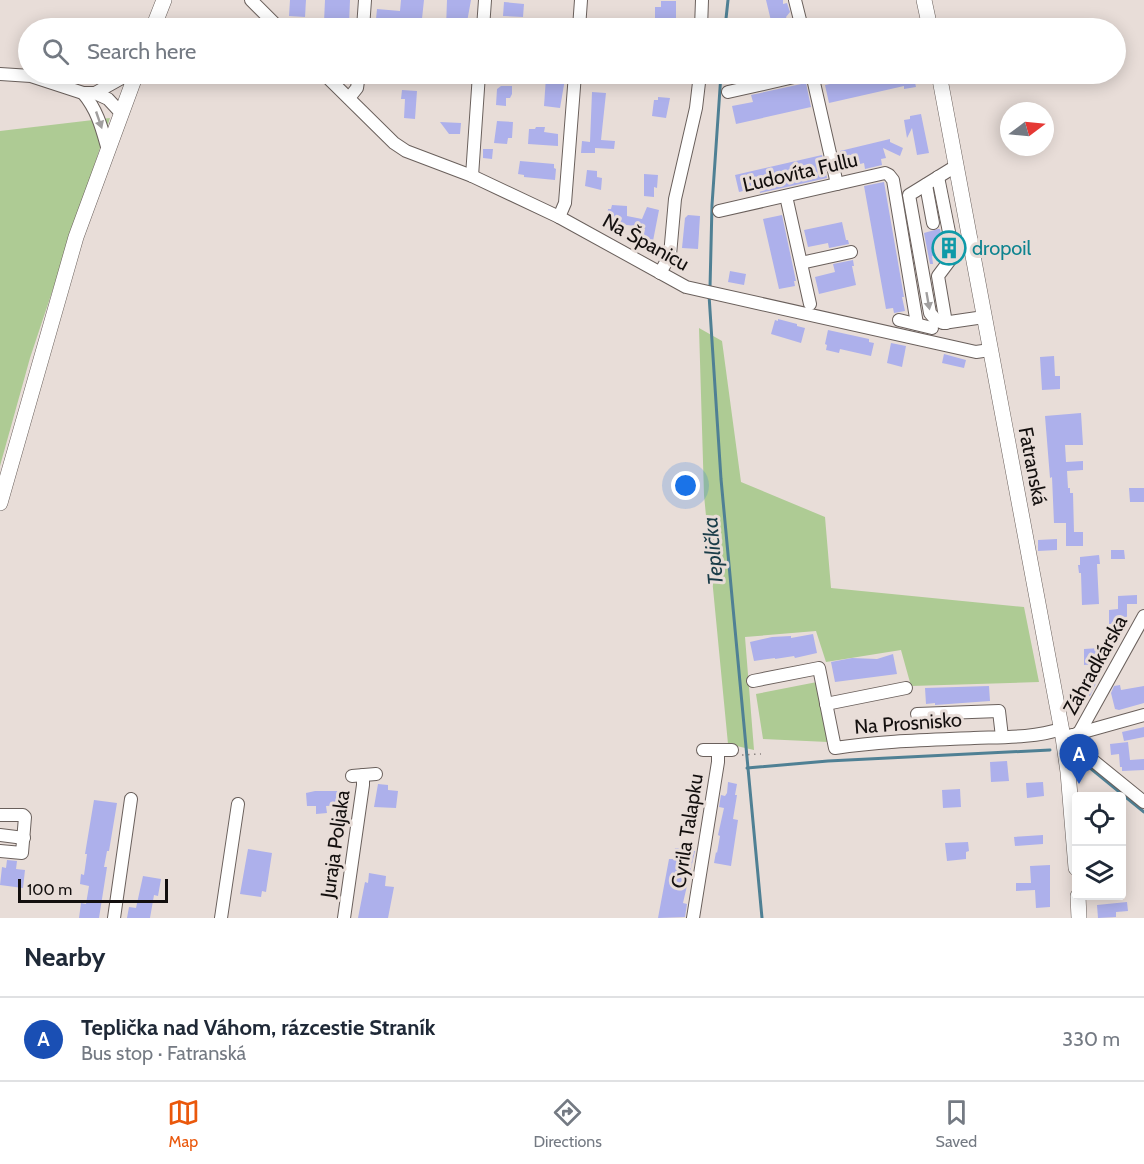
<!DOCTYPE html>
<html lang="en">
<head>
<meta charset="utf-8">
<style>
	:root { --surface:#fff; --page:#f6f6f7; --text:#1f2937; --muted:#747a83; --line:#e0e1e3; --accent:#ea580c }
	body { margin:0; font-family:Cabin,sans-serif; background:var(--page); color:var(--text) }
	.controls { position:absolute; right:18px; bottom:18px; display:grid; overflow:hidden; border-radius:6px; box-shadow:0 3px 15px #0003 }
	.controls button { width:54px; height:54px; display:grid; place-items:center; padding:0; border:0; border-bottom:2px solid var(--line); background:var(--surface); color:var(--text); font:30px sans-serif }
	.compass { position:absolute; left:1000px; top:102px; width:54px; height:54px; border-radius:50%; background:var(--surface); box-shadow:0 3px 15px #0003; rotate:74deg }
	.scale { position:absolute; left:18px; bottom:15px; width:150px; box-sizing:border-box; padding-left:6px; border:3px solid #130f0e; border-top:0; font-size:16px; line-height:21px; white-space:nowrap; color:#130f0e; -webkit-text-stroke:4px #e8ddd8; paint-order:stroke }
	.you { position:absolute; left:686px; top:486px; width:21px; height:21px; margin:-15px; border:4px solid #fff; border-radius:50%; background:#1a73e8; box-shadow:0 0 0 9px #1a73e833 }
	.badge { display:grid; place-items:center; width:39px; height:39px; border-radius:50%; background:var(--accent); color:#fff; font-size:20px; font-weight:700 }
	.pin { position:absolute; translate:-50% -50px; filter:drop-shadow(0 2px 3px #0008) }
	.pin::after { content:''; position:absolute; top:32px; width:21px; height:18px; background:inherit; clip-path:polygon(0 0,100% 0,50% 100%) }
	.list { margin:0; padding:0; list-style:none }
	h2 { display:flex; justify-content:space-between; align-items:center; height:78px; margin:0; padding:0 24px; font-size:26px }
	h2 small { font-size:20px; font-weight:400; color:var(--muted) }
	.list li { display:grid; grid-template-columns:39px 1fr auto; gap:18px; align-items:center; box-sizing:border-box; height:84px; padding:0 24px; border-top:2px solid var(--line) }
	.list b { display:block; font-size:22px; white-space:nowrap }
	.list p { margin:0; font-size:20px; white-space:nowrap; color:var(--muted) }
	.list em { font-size:20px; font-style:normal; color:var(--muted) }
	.icon { flex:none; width:33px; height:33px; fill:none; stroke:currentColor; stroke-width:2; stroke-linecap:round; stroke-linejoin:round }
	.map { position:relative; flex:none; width:1144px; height:918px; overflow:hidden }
	.search { position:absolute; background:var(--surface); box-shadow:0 3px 15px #0003; left:18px; right:18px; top:18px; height:66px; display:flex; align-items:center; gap:15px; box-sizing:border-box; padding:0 21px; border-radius:33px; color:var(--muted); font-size:22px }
	.sheet { height:162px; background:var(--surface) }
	nav { display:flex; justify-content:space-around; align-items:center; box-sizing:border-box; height:84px; border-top:2px solid var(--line); background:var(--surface); font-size:16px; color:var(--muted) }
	nav a { display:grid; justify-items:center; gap:3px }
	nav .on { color:var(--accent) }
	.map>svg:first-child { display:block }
	.green { fill:#aecb94 }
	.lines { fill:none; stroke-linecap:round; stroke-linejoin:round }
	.stream { stroke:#4f8094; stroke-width:3 }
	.building { fill:#adb0eb }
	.minor-casing { stroke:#6a605c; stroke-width:14 }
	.major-casing { stroke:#6a605c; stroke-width:16 }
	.path { stroke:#8c8481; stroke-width:1.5; stroke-dasharray:1.5 4.5; stroke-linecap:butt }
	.minor { stroke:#fff; stroke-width:12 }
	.major { stroke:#fff; stroke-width:15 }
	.oneway { fill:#a19f9f }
	.labels { text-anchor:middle; stroke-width:6; stroke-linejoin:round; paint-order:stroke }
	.street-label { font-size:20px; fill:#130f0e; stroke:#e8ddd8 }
	.culture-label { font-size:20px; fill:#0d838f; stroke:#e8ddd8; text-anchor:start }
	.water-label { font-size:21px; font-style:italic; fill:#1a3c48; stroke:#e8ddd8 }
</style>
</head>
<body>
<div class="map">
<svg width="1144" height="918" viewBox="0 0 1144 918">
	<rect width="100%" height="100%" fill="#e8ddd8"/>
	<g class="green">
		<polygon points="110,118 30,358 0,466 0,131"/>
		<polygon points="699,328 722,341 741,482 825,517 831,588 1024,607 1039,682 911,686 901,650 826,662 816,631 745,637 754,750 728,744 704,495"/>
		<polygon points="817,682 828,742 763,739 756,694"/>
	</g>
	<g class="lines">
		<g class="stream">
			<polyline points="725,28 728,0"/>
			<polyline points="710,288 712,205 721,74"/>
			<polyline points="709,295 721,479 762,918"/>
			<polyline points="1079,759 1144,812"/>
			<polyline points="747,768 828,761 1050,750"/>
		</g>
	</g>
	<g class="building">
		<polygon points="290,0 306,0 305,17 289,16"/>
		<polygon points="325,0 350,0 349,24 324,22"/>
		<polygon points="401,0 424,0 421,28 382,27 383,20 376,19 377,9 400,11"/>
		<polygon points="447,0 471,0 467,22 463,22 463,28 446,28"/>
		<polygon points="766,0 783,0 783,4 787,3 790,12 786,17 788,22 772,25"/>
		<polygon points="661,1 676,1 676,26 666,26 666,21 655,21 655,7 661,7"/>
		<polygon points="504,2 524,4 523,17 503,16"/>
		<polygon points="901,19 903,28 875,28 875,25"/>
		<polygon points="446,74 471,74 471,76 462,80 462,83 445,82"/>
		<polygon points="843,74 913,74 916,87 904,89 904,86 829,103 825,85 845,81"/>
		<polygon points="546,77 565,79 560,108 544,106"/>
		<polygon points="806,83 811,107 736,124 732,106 753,102 751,95"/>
		<polygon points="501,86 512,86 512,94 510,98 506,98 506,106 496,105 497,89"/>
		<polygon points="402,90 417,91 415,119 404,118 405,99 401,99"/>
		<polygon points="592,92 606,93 601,140 615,141 614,149 595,148 595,153 581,153 582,141 590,142"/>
		<polygon points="658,97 670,98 666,118 652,116 654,100 658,100"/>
		<polygon points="921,114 929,153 917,155 912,128 907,138 904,120 910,119 910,116"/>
		<polygon points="497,121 513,122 512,138 508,138 507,144 494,143"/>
		<polygon points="440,122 461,123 460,134 449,134"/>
		<polygon points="536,127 545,127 544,132 558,134 558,146 528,144 529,129 535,129"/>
		<polygon points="890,139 890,142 903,148 900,156 883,148 886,158 881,159 882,165 865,169 864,163 844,168 840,151"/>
		<polygon points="483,149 493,149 492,159 483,158"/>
		<polygon points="822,155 827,178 760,193 759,187 739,192 735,175"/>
		<polygon points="520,161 554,164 554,168 556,169 555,180 524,177 524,175 518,174"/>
		<polygon points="587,170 597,171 597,177 602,178 601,190 585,186"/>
		<polygon points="644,174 658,175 657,188 654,187 654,197 644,196"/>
		<polygon points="884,182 904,297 902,297 905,311 894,313 893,308 886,309 864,186"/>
		<polygon points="612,205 627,206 627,216 642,219 647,207 659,210 653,241 643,239 645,229 635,228 635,226 619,224 620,222 607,220 608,209 611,209"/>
		<polygon points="688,215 700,216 698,249 682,248 685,218"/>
		<polygon points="782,215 796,281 794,281 795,286 779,289 763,219"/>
		<polygon points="842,222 846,240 848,240 849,244 829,248 828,243 808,247 804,230"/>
		<polygon points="938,229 940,229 943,242 948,245 944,249 944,253 932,256 933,264 930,264 924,233"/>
		<polygon points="853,260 854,266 852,266 856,285 819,294 815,277 835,272 833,264"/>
		<polygon points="730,271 746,274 744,285 728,282"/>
		<polygon points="778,319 797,324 797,326 805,328 801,343 771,334 775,320 778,321"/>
		<polygon points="828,330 869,339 869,342 874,343 871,356 840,349 839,353 826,350 827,345 825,344"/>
		<polygon points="891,343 906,346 902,367 887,363"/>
		<polygon points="944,354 966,360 964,368 942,363"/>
		<polygon points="1054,356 1055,376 1060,376 1060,389 1042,390 1040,357"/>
		<polygon points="1081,413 1083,445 1065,445 1066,462 1083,461 1083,470 1067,471 1068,488 1070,488 1070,493 1073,493 1074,532 1083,532 1083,546 1066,546 1066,523 1054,523 1052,477 1050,478 1045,416"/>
		<polygon points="1129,488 1144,488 1144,502 1130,502"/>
		<polygon points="1057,539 1057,550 1038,551 1038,540"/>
		<polygon points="1111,550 1124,550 1125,559 1111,559"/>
		<polygon points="1099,555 1100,564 1097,564 1099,604 1082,605 1081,573 1079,573 1078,565 1080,565 1080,557"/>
		<polygon points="1137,595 1137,604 1127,604 1127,624 1109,624 1109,610 1118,609 1118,596"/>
		<polygon points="813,634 817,653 795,658 794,656 775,659 775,658 754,661 750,642 772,637 791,636 791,638"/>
		<polygon points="1100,647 1112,647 1112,655 1100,655 1100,664 1084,665 1084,649 1100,648 1100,653"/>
		<polygon points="893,654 897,674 835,682 831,662 852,658 877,659"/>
		<polygon points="1085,673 1098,679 1090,696 1077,689"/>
		<polygon points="1120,685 1121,690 1144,686 1144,703 1119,710 1115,709 1111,693 1114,686"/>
		<polygon points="989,686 990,701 935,705 935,703 926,704 925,688"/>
		<polygon points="1144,727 1144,737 1124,741 1122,732"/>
		<polygon points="1128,742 1130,760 1144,759 1144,770 1122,771 1122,767 1120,767 1119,754 1111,755 1110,744"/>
		<polygon points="1007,761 1009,781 991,782 990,762"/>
		<polygon points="728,782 737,784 735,795 737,795 733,819 738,820 731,866 714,863 716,852 717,853 720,836 718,835 724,808 719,807 721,795 725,796 727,793"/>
		<polygon points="1043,782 1044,796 1027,798 1026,783"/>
		<polygon points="378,784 388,785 388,790 398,791 396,808 374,807"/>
		<polygon points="960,789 961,807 943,808 942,790"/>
		<polygon points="315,791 345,791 345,805 326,806 327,813 316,814 316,806 307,806 306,793"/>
		<polygon points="94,800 117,803 109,851 107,851 104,867 107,867 99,918 79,918 81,903 86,904 89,886 80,884 81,874 84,875 87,854 85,854"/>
		<polygon points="1043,835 1043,844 1015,846 1014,837"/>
		<polygon points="968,842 969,851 966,852 966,859 947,861 945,843"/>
		<polygon points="675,848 695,851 683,903 687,904 685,917 658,918 669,859 674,859"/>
		<polygon points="248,849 272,853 266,892 262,891 261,897 240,894"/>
		<polygon points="7,860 17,861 16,869 25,870 23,888 0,885 2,867 6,868"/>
		<polygon points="1050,865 1050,907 1036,908 1035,890 1016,891 1016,883 1031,883 1030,866"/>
		<polygon points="369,873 386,876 385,886 394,887 388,918 358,918 365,882 368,883"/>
		<polygon points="143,876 161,879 158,896 154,895 150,918 127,918 129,907 136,908"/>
		<polygon points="1127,902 1128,911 1116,912 1116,917 1098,918 1097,905"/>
	</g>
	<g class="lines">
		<g class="minor-casing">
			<g id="minor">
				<polyline points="251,0 279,28"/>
				<polyline points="795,0 802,28"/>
				<polyline points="363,28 365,0"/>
				<polyline points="483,28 485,0"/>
				<polyline points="579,28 581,0"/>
				<polyline points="701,28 702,0"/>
				<polyline points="0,74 31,76 83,93 95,93 108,99 121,113"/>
				<polyline points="324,74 394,143 406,151 472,176 559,217 686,287 976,352 990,350"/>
				<polyline points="812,74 837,184"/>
				<polyline points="728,92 807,74"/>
				<path d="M 83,93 C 98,111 102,129 108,150"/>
				<polyline points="95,93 129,74"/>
				<polyline points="349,98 357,88 359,74"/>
				<polyline points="956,166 909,195 930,313 936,320 943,323 984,317"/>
				<polyline points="472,176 479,74"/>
				<polyline points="938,177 950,237"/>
				<polyline points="926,185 933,223"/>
				<polyline points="786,196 810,304"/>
				<polyline points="719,211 885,173 889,175 893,180 917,324"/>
				<polyline points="559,217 565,203 575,74"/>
				<polyline points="801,263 851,252"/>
				<polyline points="660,273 670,255 675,199 696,108 700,74"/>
				<polyline points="899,320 932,328"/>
				<polyline points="946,323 938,276 953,256 952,252"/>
				<path d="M 753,681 L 819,668 L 835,748 C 881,741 927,740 974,738 C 1002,737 1034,738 1061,729"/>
				<polyline points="826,704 906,688"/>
				<polyline points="917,714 999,711 1002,737"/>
				<polyline points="1079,733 1144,616"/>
				<polyline points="1076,734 1144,715"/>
				<polyline points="1072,735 1080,750 1144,802"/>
				<polyline points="703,750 732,750"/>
				<polyline points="352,776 376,774"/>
				<polyline points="0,815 23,815 25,817 22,853 0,851"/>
				<polyline points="0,835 24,838"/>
				<polyline points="114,918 131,799"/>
				<polyline points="221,918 238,804"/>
				<polyline points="344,918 363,785 363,775"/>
				<polyline points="693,918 718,762 718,750"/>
			</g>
		</g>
		<g class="major-casing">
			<g id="major">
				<polyline points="924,0 930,28"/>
				<polyline points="153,28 164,0"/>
				<polyline points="939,74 1063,737 1068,772 1076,868"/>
				<polyline points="0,503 76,237 136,74"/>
				<polyline points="1078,896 1079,918"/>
			</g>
		</g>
		<g class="path">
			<polyline points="585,74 688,82"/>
			<polyline points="742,755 761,754"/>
		</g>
		<use href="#minor" class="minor"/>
		<use href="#major" class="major"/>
	</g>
	<defs><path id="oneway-solid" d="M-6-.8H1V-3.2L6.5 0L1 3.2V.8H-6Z" transform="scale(1.5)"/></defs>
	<g class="oneway">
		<use href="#oneway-solid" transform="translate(99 120) rotate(71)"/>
		<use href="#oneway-solid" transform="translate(928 301) rotate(80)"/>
	</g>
	<defs>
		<g id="building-ring" transform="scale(1.725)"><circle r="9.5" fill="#e8ddd8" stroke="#0f9aa8" stroke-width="1.5"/><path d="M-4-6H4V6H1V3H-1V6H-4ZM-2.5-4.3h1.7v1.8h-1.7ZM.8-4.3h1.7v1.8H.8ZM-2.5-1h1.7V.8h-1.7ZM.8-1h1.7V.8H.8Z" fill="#0f9aa8"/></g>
	</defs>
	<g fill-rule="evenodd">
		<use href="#building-ring" x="949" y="248"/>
	</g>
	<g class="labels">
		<g class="street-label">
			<text transform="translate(800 172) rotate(-13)" y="7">Ľudovíta Fullu</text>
			<text transform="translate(646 242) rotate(29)" y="7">Na Španicu</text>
			<text transform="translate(1033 466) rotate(79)" y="7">Fatranská</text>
			<text transform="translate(1095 665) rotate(-61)" y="7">Záhradkárska</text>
			<text transform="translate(908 723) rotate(-4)" y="7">Na Prosnisko</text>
			<text transform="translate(687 831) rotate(-81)" y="7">Cyrila Talapku</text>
			<text transform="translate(335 844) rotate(-82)" y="7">Juraja Poljaka</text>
		</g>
		<g class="culture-label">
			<text x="972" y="255">dropoil</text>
		</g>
		<g class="water-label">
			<text transform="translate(713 551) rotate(-95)" y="7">Teplička</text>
		</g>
	</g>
</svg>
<div class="controls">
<button><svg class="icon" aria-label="locate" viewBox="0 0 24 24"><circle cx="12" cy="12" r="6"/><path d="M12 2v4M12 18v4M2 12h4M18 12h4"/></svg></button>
<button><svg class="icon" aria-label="layers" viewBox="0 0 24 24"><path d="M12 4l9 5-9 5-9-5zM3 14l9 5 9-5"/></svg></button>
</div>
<svg class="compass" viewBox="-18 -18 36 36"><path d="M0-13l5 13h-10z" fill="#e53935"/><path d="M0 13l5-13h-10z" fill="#747a83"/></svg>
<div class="scale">100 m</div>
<div class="you"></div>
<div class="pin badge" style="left:1079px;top:784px;background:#1a4fb4">A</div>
<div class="search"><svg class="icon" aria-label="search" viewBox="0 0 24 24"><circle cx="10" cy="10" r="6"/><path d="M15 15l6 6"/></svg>Search here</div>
</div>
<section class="sheet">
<h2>Nearby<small></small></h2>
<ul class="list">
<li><span class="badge" style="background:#1a4fb4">A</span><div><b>Teplička nad Váhom, rázcestie Straník</b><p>Bus stop · Fatranská</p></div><em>330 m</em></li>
</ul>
</section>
<nav>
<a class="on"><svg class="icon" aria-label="map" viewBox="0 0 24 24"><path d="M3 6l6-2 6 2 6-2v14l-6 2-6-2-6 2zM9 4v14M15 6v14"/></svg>Map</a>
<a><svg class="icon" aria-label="directions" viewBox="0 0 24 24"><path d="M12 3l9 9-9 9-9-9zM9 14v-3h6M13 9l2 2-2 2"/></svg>Directions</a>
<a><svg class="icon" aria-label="saved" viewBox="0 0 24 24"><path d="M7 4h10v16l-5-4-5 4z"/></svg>Saved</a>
</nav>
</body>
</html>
